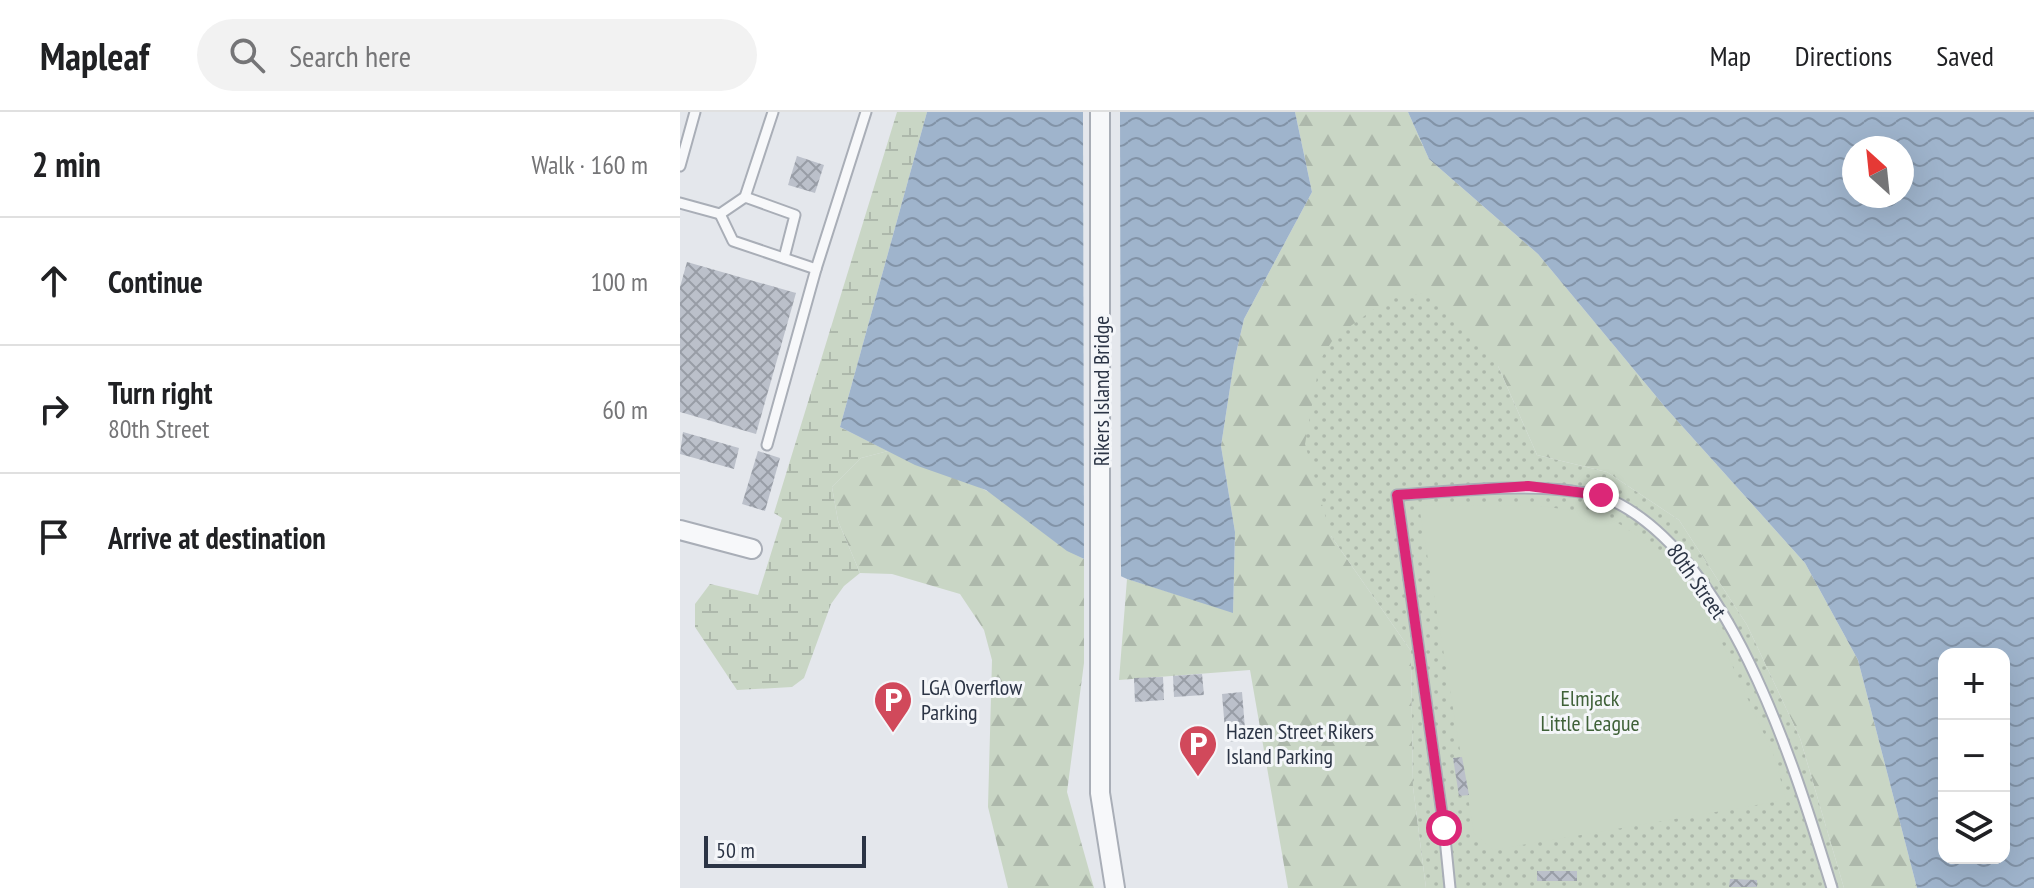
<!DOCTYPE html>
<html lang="en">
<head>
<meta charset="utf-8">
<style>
	:root { --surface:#fff; --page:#f2f2f2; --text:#202124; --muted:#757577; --line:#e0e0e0 }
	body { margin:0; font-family:"PT Sans Narrow",sans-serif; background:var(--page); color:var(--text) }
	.controls { position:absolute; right:24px; bottom:24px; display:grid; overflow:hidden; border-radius:16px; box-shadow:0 8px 32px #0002 }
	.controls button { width:72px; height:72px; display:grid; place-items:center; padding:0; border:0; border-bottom:2px solid var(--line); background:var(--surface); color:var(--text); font:40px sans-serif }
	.compass { position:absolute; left:1162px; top:24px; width:72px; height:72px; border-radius:50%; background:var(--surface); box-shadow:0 8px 32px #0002; rotate:333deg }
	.scale { position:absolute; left:24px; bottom:20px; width:162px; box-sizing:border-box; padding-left:8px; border:4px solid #2b3445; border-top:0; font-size:22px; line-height:28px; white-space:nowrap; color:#2b3445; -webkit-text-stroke:6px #f4f6f9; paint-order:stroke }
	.stop { position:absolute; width:24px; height:24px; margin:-18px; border:6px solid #db2777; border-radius:50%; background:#fff }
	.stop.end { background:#db2777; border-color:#fff; box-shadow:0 2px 8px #0008 }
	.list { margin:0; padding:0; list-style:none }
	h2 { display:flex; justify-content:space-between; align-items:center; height:104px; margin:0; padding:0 32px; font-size:34px }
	h2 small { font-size:26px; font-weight:400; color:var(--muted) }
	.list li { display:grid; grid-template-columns:52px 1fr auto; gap:24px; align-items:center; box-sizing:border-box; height:128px; padding:0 32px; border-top:2px solid var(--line) }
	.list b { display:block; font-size:30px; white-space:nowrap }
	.list p { margin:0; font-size:26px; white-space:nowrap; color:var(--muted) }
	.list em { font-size:26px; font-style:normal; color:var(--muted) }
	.icon { flex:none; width:44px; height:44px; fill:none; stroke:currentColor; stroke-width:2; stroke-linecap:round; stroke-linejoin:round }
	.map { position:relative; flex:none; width:1354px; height:776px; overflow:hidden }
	header { display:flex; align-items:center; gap:48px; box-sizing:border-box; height:112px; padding:0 40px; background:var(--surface); border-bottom:2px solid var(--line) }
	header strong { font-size:38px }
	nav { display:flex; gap:44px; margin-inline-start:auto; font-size:28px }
	.search { width:560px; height:72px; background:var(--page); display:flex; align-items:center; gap:20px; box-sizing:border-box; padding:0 28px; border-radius:44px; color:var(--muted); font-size:30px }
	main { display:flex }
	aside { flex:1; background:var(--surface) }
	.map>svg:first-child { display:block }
	.forest { fill:url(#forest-firs) }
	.wetland { fill:url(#wetland-marsh) }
	.park { fill:url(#park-dots) }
	.garden { fill:#c9d6c5 }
	.water { fill:url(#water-waves); fill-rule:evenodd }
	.pier { fill:#e4e7ec }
	.building { fill:url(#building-cross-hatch) }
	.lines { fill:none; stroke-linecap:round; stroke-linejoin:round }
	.lane-casing { stroke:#a9aeb7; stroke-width:13 }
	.street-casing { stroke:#a9aeb7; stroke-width:22 }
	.lane { stroke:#f7f8fa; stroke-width:9 }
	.street { stroke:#f7f8fa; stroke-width:18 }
	.route { stroke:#db2777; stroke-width:10 }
	.labels { text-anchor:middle; stroke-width:6; stroke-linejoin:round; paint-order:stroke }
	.street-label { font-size:22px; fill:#2b3445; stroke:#f4f6f9 }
	.poi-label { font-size:22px; fill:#2b3445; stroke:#f4f6f9; text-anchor:start }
	.park-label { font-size:22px; fill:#3f6138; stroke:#f4f6f9 }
</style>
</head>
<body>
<header>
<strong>Mapleaf</strong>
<div class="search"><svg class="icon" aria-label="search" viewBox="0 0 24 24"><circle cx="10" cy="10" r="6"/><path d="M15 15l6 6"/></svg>Search here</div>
<nav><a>Map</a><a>Directions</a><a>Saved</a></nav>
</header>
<main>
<aside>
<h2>2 min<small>Walk · 160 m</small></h2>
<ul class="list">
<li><svg class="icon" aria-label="ahead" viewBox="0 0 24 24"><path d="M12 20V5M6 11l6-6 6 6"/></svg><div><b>Continue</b></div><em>100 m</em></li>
<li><svg class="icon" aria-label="right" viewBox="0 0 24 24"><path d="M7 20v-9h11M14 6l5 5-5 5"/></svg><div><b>Turn right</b><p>80th Street</p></div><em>60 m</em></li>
<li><svg class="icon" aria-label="arrive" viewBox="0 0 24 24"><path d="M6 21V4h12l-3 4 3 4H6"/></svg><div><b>Arrive at destination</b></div></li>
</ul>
</aside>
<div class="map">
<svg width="1354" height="776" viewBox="0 0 1354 776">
	<defs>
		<pattern id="forest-firs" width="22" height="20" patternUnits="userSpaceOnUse" patternTransform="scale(2)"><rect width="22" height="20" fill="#c9d6c5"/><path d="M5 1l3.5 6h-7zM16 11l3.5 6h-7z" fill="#adb8ab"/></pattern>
		<pattern id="wetland-marsh" width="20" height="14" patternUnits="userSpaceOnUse" patternTransform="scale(2)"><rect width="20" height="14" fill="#c9d6c5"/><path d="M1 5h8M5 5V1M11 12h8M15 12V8" fill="none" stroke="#adb8ab"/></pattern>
		<pattern id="park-dots" width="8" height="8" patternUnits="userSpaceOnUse" patternTransform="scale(2)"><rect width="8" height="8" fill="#c9d6c5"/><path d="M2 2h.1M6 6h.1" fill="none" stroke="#adb8ab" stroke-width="1.8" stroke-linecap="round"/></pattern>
		<pattern id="water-waves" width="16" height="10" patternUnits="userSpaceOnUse" patternTransform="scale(2)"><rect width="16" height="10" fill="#9fb4cc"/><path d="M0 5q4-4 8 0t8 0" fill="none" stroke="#8293a7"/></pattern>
		<pattern id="building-cross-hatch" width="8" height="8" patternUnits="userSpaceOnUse" patternTransform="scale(2)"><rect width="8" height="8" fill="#bbc0ca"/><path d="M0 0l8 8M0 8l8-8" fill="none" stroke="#989da6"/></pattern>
	</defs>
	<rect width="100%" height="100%" fill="#e4e7ec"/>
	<g class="forest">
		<polygon points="615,0 728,0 749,47 858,142 985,295 1125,451 1178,548 1237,776 1164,776 1120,626 1067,513 999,408 927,360 857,343 818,254 651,424 731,539 733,675 746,776 608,776 570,558 439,568 447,467 553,500 555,420 541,334 554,250 564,207 632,80"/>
		<path d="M 208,339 C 239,355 276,362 307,379 C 342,398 368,430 404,447 L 404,551 L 387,680 L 414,776 L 328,776 L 308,695 L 312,548 L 304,518 L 280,482 L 212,462 L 180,461 L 158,409 L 152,375 L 181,346 Z"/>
	</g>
	<polygon class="wetland" points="217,0 247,0 160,315 208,339 181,346 152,375 158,409 180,461 164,474 151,492 124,566 112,575 57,578 15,515 15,492 30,472 78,483 102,406 94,401"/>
	<polygon class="park" points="753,181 818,254 857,343 927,360 999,408 1067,513 1120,626 1164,776 746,776 733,675 731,539 651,424 625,332 640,248 654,226 712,184"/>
	<polygon class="garden" points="853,393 926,403 986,443 1030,505 1095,646 1106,688 813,738 794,721 739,394"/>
	<g class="water">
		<polygon points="247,0 615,0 632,80 564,207 554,250 541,334 555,420 553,501 447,467 387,439 306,378 235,353 160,315"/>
		<path d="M 728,0 L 1354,0 L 1354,776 L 1237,776 L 1178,548 L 1125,451 L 985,295 L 858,142 L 749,47 ZM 1174,36 L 1222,36 L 1222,84 L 1174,84 ZM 1264,542 L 1324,542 L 1324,746 L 1264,746 Z"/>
	</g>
	<polygon class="pier" points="403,0 440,0 441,468 404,451"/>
	<g class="building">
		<polygon points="117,44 144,53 135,81 108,73"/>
		<polygon points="7,150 116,181 76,322 0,300 0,175"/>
		<polygon points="3,320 59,336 54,357 0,342"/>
		<polygon points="78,339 100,346 85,399 62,392"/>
		<polygon points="522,562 524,583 494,585 493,564"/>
		<polygon points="483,565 484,588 455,590 454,566"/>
		<polygon points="562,580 566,629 546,630 542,582"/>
		<polygon points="782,645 789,683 779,684 773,646"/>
		<rect x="857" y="759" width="40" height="10"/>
		<polygon points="1050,767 1077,768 1077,775 1049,775"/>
	</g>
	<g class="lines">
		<g class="lane-casing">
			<g id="lane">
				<polyline points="0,54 15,0"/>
				<polyline points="65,85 93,0"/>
				<polyline points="0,91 40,102 65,85 115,103 104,146"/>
				<polyline points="40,102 53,129 136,157"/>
				<polyline points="87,333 136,157 186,0"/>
				<path d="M 770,776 L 764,716 L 717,383 C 776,379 834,372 892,379 C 902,381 914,380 922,384 C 1049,434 1115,656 1152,776"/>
			</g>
		</g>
		<g class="street-casing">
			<g id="street">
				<polyline points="420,0 420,681 435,776"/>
				<polyline points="0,418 72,437"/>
			</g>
		</g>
		<use href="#lane" class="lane"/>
		<use href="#street" class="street"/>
	</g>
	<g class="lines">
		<polyline class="route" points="764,716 717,383 848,374 921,383"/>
	</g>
	<defs>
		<g id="parking-pin" transform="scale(2)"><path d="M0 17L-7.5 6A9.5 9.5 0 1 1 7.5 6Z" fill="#d1495b" stroke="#f4f6f9"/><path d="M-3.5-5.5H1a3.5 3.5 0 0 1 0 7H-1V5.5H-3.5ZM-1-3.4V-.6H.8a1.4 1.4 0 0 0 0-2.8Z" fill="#fff"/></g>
	</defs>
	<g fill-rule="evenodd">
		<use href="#parking-pin" x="213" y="588"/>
		<use href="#parking-pin" x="518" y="632"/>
	</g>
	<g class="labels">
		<g class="street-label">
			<text transform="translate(421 279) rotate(-90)" y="8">Rikers Island Bridge</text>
			<text transform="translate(1017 469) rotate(55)" y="8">80th Street</text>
		</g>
		<g class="poi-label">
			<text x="241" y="583">LGA Overflow<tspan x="241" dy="25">Parking</tspan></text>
			<text x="546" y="627">Hazen Street Rikers<tspan x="546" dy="25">Island Parking</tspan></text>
		</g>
		<g class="park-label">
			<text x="910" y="594">Elmjack<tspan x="910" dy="25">Little League</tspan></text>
		</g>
	</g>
</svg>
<div class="controls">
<button>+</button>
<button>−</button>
<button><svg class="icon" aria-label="layers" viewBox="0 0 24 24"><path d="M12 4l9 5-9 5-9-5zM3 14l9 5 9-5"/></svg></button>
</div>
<svg class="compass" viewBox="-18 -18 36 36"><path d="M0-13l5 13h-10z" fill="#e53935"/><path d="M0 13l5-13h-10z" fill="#757577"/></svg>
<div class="scale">50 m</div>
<div class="stop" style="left:764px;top:716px"></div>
<div class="stop end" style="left:921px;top:383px"></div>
</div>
</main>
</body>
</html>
